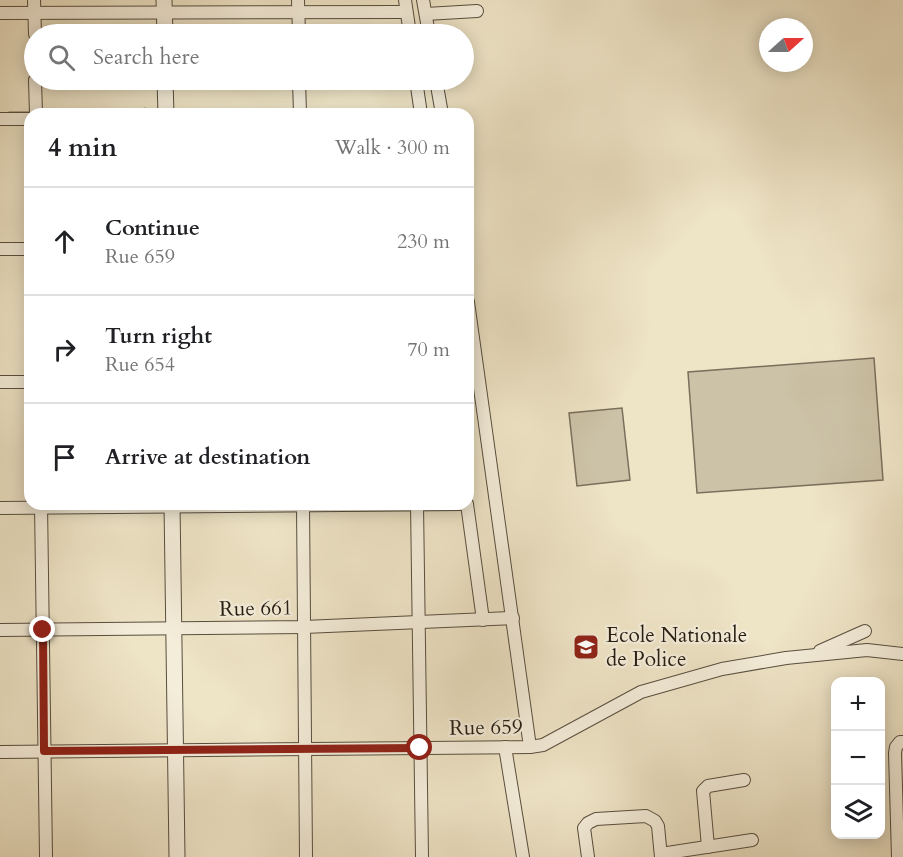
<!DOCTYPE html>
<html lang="en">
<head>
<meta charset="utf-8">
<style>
	:root { --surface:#fff; --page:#f2f2f2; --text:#202124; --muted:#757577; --line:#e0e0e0 }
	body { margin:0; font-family:Cardo,serif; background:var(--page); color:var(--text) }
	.controls { position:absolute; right:18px; bottom:18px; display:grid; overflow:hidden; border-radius:12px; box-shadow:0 3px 15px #0003 }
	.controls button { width:54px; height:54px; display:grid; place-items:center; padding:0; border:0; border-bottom:2px solid var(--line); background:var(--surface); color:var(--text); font:30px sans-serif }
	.compass { position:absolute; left:759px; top:18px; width:54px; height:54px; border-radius:50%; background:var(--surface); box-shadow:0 3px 15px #0003; rotate:69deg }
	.stop { position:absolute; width:18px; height:18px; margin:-14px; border:4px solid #8f2418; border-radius:50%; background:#fff }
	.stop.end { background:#8f2418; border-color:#fff; box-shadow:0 2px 6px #0008 }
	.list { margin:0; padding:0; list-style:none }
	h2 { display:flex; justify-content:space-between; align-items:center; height:78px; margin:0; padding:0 24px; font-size:26px }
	h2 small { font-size:20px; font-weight:400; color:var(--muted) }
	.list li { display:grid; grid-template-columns:39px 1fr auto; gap:18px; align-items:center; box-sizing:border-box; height:108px; padding:0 24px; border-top:2px solid var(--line) }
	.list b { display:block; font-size:22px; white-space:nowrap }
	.list p { margin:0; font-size:20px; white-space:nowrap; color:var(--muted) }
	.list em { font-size:20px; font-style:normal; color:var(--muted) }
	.icon { flex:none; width:33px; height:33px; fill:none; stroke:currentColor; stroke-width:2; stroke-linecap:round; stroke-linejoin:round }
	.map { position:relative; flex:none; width:903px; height:857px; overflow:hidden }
	.search { position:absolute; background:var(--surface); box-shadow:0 3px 15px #0003; left:24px; top:24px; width:450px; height:66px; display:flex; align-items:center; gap:15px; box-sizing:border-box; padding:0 21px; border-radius:33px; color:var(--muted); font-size:22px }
	.panel { position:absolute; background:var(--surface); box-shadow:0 3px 15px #0003; left:24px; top:108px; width:450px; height:402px; border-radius:18px }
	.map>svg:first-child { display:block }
	.park { fill:#ccc2a7; stroke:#796f5c; stroke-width:1.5 }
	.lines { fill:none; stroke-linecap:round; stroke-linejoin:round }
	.stream { stroke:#756b59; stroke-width:3 }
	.minor-casing { stroke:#584e3f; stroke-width:14 }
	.tertiary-casing { stroke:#584e3f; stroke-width:17 }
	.minor { stroke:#f4edda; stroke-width:12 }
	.tertiary { stroke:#f4edda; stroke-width:15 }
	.route { stroke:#8f2418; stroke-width:8 }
	.labels { text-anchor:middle; stroke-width:4.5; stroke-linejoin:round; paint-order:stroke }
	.street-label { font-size:21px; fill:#261c12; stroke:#f4edda }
	.poi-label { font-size:21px; fill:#261c12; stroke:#f4edda; text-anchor:start }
</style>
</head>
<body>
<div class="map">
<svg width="903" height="857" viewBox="0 0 903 857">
	<rect width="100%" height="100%" fill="#eee4c6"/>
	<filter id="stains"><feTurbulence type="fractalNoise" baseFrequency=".00333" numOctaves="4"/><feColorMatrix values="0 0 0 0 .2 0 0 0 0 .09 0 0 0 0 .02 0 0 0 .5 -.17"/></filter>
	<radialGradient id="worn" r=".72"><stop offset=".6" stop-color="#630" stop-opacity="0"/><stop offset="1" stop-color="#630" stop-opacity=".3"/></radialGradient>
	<g class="park">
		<polygon points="874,358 883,480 697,493 688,372"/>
		<polygon points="622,408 630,480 577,486 569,413"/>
	</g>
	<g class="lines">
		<g class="stream">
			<polyline points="9,113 33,113"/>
			<polyline points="39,113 141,111 145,109"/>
		</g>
		<g class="minor-casing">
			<g id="minor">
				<polyline points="34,0 35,34"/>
				<polyline points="298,0 299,34"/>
				<polyline points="405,0 410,34"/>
				<polyline points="423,0 429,34"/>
				<polyline points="0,13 406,12"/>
				<polyline points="426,14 477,11"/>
				<polyline points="35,80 36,114"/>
				<polyline points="299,80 300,114"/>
				<polyline points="416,80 421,114"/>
				<polyline points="436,80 442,114"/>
				<polyline points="0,119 30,119"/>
				<polyline points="0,249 30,249"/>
				<polyline points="468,302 530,747"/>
				<polyline points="0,382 30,382"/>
				<polyline points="41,504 46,857"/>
				<polyline points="303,504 306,857"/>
				<polyline points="417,504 422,857"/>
				<polyline points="467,504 483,620"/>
				<polyline points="0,508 463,504"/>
				<polyline points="0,630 304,627 513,618"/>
				<polyline points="820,651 865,631"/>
				<polyline points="505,747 523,857"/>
				<polyline points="0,752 530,747 543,745 641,692 722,669 786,658 867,650 903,654"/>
				<polyline points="708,847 703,791 708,786 744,780"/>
				<polyline points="661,854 752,840"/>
				<polyline points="588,857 584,828 588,823 596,819 646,816 655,821 658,826 661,857"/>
				<polyline points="898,857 895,753 896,747 900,742 903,742"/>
			</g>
		</g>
		<g class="tertiary-casing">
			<g id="tertiary">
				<polyline points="164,0 165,34"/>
				<polyline points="165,80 166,114"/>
				<polyline points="172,504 177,857"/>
			</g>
		</g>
		<use href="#minor" class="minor"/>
		<use href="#tertiary" class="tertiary"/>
	</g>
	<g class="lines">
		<polyline class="route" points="43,630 44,751 420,748"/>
	</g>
	<defs>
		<g id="university-square" transform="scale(1.35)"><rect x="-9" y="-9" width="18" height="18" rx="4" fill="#8f2418" stroke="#f4edda"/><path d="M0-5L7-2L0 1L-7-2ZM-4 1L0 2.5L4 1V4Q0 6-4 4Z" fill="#fff"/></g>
	</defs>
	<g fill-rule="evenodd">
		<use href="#university-square" x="586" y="647"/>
	</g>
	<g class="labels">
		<g class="street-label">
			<text transform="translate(256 608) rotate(-1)" y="7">Rue 661</text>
			<text transform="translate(486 727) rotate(-1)" y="7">Rue 659</text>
		</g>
		<g class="poi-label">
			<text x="606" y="642">Ecole Nationale<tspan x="606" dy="24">de Police</tspan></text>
		</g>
	</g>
	<rect width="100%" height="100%" filter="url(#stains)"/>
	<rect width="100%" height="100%" fill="url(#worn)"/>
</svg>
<div class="controls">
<button>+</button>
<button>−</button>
<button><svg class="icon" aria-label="layers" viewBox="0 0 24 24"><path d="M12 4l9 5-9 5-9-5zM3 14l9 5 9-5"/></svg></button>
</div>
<svg class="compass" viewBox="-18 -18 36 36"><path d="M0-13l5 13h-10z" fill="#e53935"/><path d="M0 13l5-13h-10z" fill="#757577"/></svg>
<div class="stop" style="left:420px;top:748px"></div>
<div class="stop end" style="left:43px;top:630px"></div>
<div class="search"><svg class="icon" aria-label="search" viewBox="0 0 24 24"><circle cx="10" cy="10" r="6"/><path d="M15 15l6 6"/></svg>Search here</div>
<section class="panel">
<h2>4 min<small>Walk · 300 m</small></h2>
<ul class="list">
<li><svg class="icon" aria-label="ahead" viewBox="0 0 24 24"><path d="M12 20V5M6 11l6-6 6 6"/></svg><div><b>Continue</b><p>Rue 659</p></div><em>230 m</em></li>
<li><svg class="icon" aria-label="right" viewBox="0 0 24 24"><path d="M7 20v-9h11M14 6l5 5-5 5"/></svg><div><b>Turn right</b><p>Rue 654</p></div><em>70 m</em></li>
<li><svg class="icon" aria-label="arrive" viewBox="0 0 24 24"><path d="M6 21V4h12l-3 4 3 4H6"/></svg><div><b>Arrive at destination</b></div></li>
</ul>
</section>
</div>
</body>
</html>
